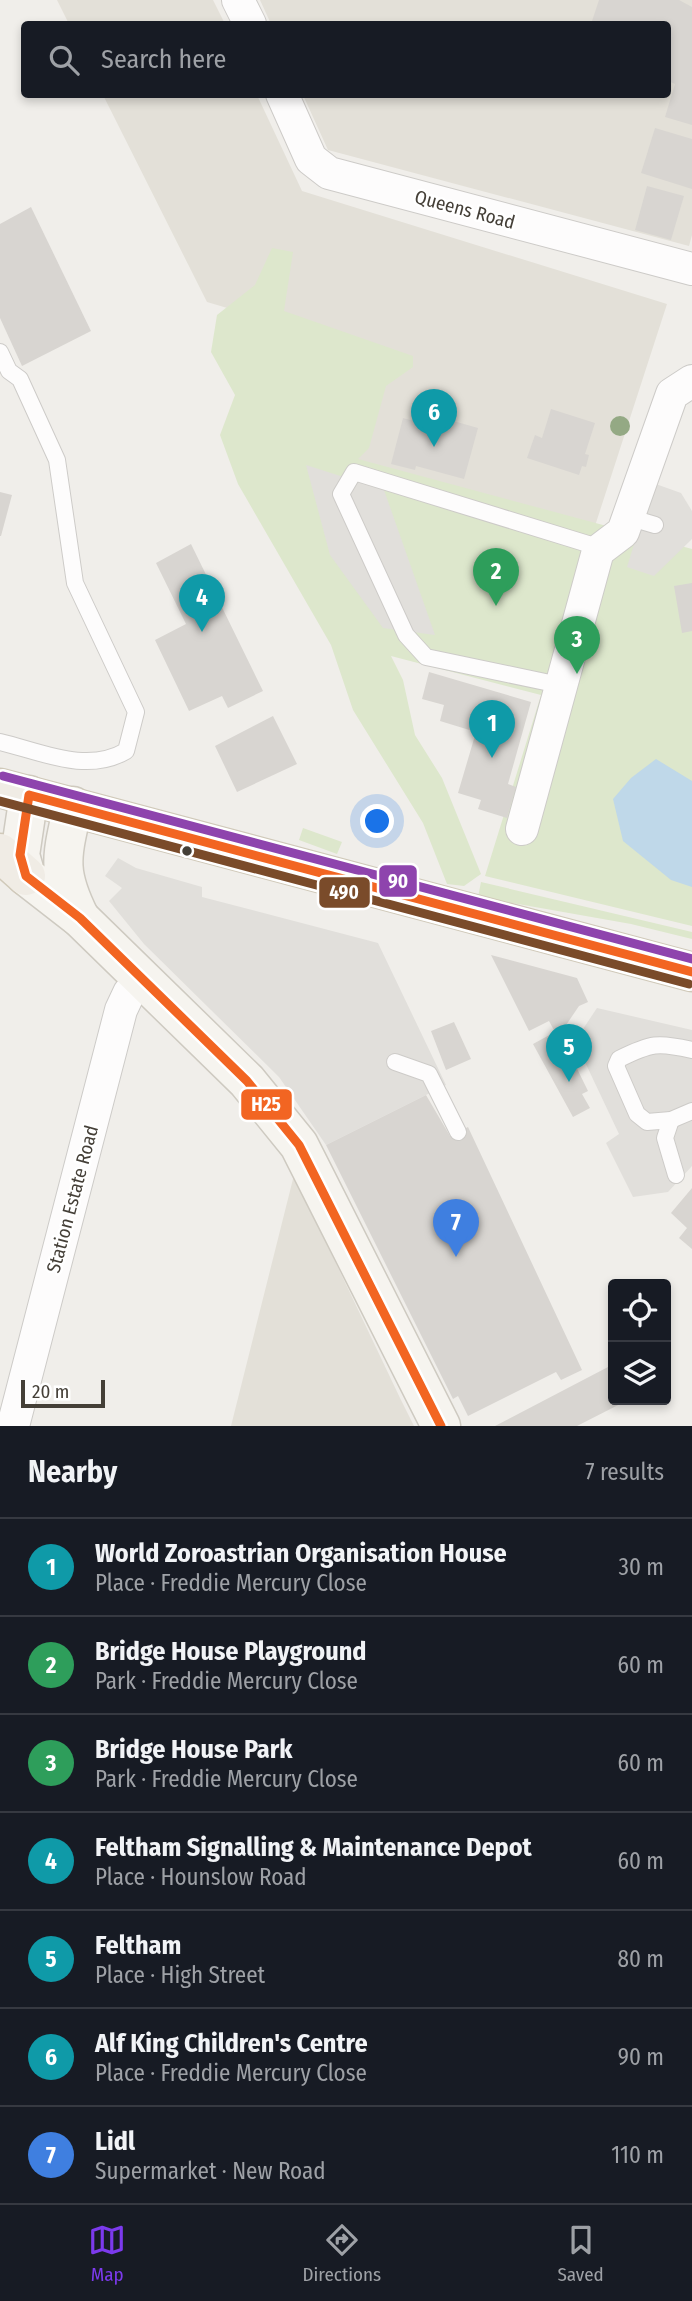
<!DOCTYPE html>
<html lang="en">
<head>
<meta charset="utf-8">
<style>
	:root { --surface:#171b24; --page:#20242c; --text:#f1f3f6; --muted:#9ea1a6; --line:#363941; --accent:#7c3aed }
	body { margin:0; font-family:"Fira Sans Condensed",sans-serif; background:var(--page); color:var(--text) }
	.controls { position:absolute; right:21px; bottom:21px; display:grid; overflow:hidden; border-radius:7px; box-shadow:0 4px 10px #0003 }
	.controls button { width:63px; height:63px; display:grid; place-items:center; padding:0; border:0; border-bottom:2px solid var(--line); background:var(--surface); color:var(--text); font:35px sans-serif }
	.scale { position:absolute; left:21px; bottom:18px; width:84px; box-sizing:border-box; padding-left:7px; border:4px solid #443f37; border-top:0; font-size:19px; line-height:24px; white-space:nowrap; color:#443f37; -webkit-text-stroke:5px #fff; paint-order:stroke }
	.you { position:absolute; left:378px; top:822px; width:24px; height:24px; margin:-18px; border:5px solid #fff; border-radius:50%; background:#1a73e8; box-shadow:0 0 0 10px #1a73e833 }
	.badge { display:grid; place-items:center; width:46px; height:46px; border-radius:50%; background:var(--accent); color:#fff; font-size:23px; font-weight:700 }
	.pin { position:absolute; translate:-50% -58px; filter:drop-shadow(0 2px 4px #0008) }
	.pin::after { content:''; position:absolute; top:37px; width:24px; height:21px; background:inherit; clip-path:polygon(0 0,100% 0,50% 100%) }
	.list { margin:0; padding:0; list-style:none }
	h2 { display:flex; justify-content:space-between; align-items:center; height:91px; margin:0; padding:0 28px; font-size:30px }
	h2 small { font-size:23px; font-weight:400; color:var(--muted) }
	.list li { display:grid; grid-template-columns:46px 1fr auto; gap:21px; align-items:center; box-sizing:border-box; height:98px; padding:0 28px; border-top:2px solid var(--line) }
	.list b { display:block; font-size:26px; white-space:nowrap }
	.list p { margin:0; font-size:23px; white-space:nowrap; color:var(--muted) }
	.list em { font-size:23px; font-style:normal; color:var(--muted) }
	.icon { flex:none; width:38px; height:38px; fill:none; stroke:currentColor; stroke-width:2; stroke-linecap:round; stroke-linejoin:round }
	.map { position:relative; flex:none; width:692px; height:1426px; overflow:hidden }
	.search { position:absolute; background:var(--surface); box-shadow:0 4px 10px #0003; left:21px; right:21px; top:21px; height:77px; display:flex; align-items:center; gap:18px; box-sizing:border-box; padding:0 24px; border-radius:7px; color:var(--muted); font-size:26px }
	.sheet { height:777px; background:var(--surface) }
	nav { display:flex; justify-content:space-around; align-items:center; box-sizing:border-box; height:98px; border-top:2px solid var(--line); background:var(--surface); font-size:19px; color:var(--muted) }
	nav a { display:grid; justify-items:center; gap:4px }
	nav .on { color:var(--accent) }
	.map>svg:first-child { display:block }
	.residential { fill:#e3e0d8 }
	.green { fill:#dde7cc }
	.parking { fill:#e1dfdb }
	.water { fill:#bfd8e9 }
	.building { fill:#d8d5d1 }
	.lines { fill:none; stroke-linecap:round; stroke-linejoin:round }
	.service-casing { stroke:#cdcbc8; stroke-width:18 }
	.minor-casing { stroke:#cdcbc8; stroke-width:34 }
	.secondary-casing { stroke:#cecac1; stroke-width:41 }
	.primary-casing { stroke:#d0c9b9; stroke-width:41 }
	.service { stroke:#fdfcfc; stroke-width:16 }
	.minor { stroke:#fdfcfc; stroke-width:32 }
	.secondary { stroke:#f6f4ef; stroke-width:38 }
	.primary { stroke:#f0ece5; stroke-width:38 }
	.bus-1-casing { stroke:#fff; stroke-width:14 }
	.bus-2-casing { stroke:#fff; stroke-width:14 }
	.bus-3-casing { stroke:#fff; stroke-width:14 }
	.bus-1 { stroke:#f26522; stroke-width:9 }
	.bus-2 { stroke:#7a4b2a; stroke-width:9 }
	.bus-3 { stroke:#8e44ad; stroke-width:9 }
	.tree { fill:#94a984 }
	.bus-dot { fill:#443f37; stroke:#fff; stroke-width:2.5 }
	.labels { text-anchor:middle; stroke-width:5; stroke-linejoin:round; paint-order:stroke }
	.street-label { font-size:19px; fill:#443f37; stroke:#fff }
	.line-badge { stroke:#fff; stroke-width:2.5 }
	.badge-label { font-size:19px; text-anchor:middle; font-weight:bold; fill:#fff }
</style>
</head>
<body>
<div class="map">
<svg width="692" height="1426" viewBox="0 0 692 1426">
	<rect width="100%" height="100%" fill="#f0eeea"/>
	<g class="residential">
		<polygon points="57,0 213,0 225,24 69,24"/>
		<polygon points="260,0 692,0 692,235 689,246 328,150 303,95 668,94 668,24 271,24"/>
		<polygon points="103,95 257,95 302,191 667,304 594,529 330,456 356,346 207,302"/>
		<polygon points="294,1175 400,1398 414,1426 231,1426"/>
	</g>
	<g class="green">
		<polygon points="272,248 293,252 284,311 413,356 413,367 386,386 369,448 358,459 692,549 692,926 485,876 541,695 391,656 403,680 415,735 442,778 481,874 464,886 447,884 423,823 353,710 331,645 238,484 220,435 235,395 211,352 217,315 255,285"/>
		<polygon points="303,828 342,842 337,854 299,840"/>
		<polygon points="481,882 692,932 692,939 631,924 478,897"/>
	</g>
	<g class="parking">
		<polygon points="306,465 384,490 435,635 383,628 330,555"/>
		<polygon points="653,483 681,493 692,511 692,539 654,576 627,567"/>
		<polygon points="118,858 136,868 202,887 202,897 378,943 446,1085 326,1145 279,1077 144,944 109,901 122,888 105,876"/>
		<polygon points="597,1008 692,1030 692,1166 668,1192 633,1197 606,1143 619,1134 575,1041"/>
	</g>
	<polygon class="water" points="656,759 692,781 692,887 671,880 623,841 613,799 631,778"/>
	<g class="building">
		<polygon points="599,0 679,0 692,7 692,125 665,117 675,84 668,81 668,24 591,24"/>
		<polygon points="655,128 692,139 692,189 641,173"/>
		<polygon points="647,186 684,196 671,240 635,230"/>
		<polygon points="31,207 91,331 22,366 0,318 0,224"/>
		<polygon points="551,409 595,423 585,454 589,455 586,467 582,466 579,475 527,458 535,435 542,438"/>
		<polygon points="403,418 447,430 450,420 478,428 464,479 416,466 415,470 391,464"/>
		<polygon points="0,492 12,495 1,536 0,536"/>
		<polygon points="191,544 263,691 228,708 222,696 189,711 155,640 186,624 156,563"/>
		<polygon points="692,583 692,631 682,633 674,586"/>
		<polygon points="429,672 531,702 508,784 516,787 507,818 478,809 481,800 458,793 476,732 440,721 444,705 422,699"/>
		<polygon points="273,716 297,764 237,792 215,746"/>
		<polygon points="491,955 577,978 588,1002 579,1006 560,1034 588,1091 582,1094 590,1108 573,1117 533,1044 555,1032 549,1021 529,1031"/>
		<polygon points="454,1022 471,1059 446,1070 431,1031"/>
		<polygon points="426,1095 450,1136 468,1127 582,1370 561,1380 556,1372 468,1416 458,1396 453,1399 326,1145"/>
		<polygon points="692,1188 692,1249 679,1238 687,1228 671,1213"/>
		<polygon points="608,1367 613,1379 613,1400 624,1402 577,1426 495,1426"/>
	</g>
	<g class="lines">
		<g class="service-casing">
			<g id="service">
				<path d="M 0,352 L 9,371 L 20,379 L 57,460 L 75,583 L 136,712 L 126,751 C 87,774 42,752 0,742"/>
				<polyline points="628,517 655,525"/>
				<polyline points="563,678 550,683 426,657 406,635 341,494 354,472 588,544 598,551"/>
				<path d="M 692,1050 C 658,1042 651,1043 619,1059 L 616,1066 L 637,1114 L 647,1122 L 671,1120 L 692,1111"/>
				<polyline points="395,1062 429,1074 458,1132"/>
				<polyline points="671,1120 665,1138 676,1175"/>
			</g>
		</g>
		<g class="minor-casing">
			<g id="minor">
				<polyline points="238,0 250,24"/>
				<polyline points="282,94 311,159 329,173 692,269"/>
				<polyline points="522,829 598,551 623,532 672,394 692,381"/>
				<polyline points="13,1426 121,1010 129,993 142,978"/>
			</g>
		</g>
		<g class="secondary-casing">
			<g id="secondary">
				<polyline points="29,795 20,855 26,876 80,918 247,1081 299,1145 441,1426"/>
				<path d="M 73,806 C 62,856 56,870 80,918"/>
			</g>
		</g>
		<g class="primary-casing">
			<g id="primary">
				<polyline points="0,788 692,972"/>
				<polyline points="0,853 26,876"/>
			</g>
		</g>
		<use href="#service" class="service"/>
		<use href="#minor" class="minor"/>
		<use href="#secondary" class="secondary"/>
		<use href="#primary" class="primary"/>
		<g class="bus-1-casing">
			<polyline id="bus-1" points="441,1426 299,1145 247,1081 80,918 26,876 20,855 29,795 692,972"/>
		</g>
		<g class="bus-2-casing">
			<polyline id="bus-2" points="0,801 689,984"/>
		</g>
		<g class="bus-3-casing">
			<polyline id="bus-3" points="3,776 692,959"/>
		</g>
		<use href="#bus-1" class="bus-1"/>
		<use href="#bus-2" class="bus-2"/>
		<use href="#bus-3" class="bus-3"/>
	</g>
	<circle class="tree" cx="620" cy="426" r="10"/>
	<circle class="bus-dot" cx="187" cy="851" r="6"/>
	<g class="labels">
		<g class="street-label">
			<text transform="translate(465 209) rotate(15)" y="7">Queens Road</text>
			<text transform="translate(72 1199) rotate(-75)" y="7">Station Estate Road</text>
		</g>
	</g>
	<g class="line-badge">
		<rect x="378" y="864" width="40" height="34" rx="7" fill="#8e44ad"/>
		<rect x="318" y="876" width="53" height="33" rx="7" fill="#7a4b2a"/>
		<rect x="240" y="1088" width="53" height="33" rx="7" fill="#f26522"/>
	</g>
	<g class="badge-label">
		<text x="398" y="888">90</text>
		<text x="344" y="899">490</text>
		<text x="266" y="1111">H25</text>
	</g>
</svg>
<div class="controls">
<button><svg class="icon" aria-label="locate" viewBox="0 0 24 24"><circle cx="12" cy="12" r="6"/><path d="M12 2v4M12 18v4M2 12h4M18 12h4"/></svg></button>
<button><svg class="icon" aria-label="layers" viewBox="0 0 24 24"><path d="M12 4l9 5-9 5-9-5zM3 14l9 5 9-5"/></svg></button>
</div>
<div class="scale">20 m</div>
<div class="you"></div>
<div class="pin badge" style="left:492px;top:758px;background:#0f9aa8">1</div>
<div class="pin badge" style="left:496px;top:606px;background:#2e9e5b">2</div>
<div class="pin badge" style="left:577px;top:674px;background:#2e9e5b">3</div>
<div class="pin badge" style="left:202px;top:632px;background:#0f9aa8">4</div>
<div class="pin badge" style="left:569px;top:1082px;background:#0f9aa8">5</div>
<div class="pin badge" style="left:434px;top:447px;background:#0f9aa8">6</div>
<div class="pin badge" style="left:456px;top:1257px;background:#3f7fe0">7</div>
<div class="search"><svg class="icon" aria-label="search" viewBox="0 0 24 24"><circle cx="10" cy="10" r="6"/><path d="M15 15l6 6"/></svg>Search here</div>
</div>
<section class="sheet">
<h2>Nearby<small>7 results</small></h2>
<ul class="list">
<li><span class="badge" style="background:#0f9aa8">1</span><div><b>World Zoroastrian Organisation House</b><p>Place · Freddie Mercury Close</p></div><em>30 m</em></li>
<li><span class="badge" style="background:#2e9e5b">2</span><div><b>Bridge House Playground</b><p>Park · Freddie Mercury Close</p></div><em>60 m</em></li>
<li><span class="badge" style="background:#2e9e5b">3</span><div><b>Bridge House Park</b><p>Park · Freddie Mercury Close</p></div><em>60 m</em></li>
<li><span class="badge" style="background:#0f9aa8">4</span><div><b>Feltham Signalling &amp; Maintenance Depot</b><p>Place · Hounslow Road</p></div><em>60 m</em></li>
<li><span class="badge" style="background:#0f9aa8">5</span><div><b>Feltham</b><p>Place · High Street</p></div><em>80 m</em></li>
<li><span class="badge" style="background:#0f9aa8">6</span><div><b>Alf King Children's Centre</b><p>Place · Freddie Mercury Close</p></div><em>90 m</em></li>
<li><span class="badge" style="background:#3f7fe0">7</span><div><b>Lidl</b><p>Supermarket · New Road</p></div><em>110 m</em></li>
</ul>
</section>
<nav>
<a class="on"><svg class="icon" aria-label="map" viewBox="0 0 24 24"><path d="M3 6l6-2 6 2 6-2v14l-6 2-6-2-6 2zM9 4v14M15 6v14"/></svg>Map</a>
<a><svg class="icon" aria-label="directions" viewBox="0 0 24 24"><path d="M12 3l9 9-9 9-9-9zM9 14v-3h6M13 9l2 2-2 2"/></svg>Directions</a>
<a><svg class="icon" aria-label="saved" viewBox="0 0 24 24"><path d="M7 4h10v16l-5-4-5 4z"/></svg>Saved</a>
</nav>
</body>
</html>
